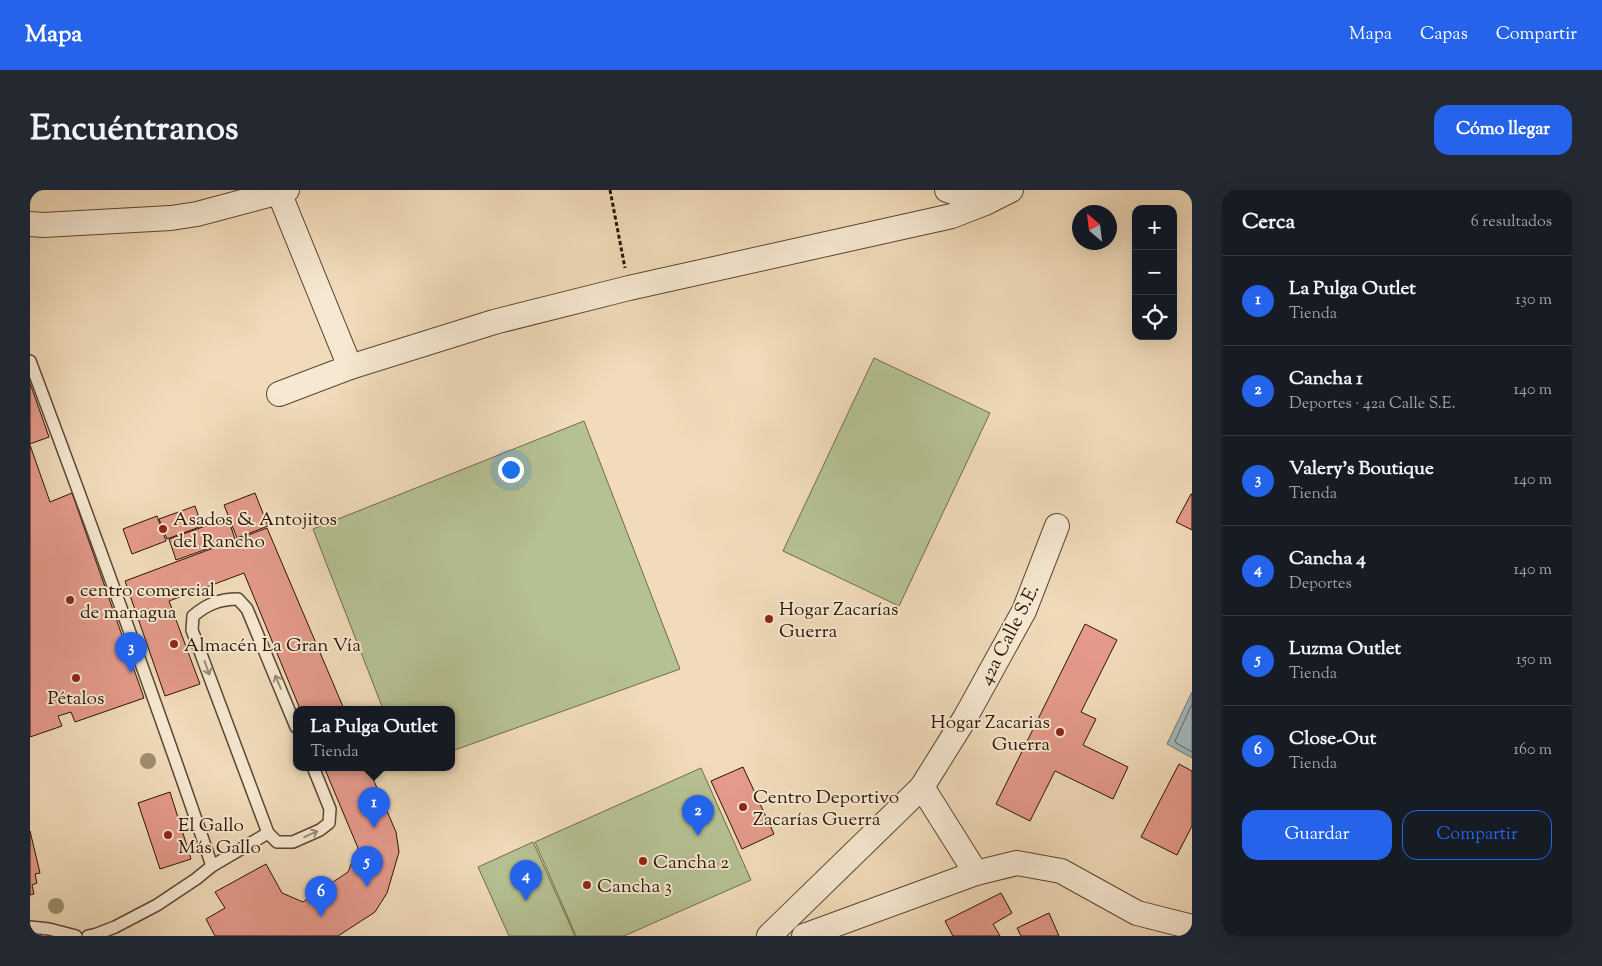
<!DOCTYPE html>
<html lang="es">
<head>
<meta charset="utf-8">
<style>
	:root { --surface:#171b24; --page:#242831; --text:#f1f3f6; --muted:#9ea1a6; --line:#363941; --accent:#2563eb }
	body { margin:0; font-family:"Sorts Mill Goudy",serif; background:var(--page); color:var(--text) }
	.controls { position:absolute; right:15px; top:15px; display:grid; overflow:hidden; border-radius:10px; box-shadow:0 5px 20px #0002 }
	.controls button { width:45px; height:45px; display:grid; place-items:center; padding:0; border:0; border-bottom:1px solid var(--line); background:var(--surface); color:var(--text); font:25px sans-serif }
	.compass { position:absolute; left:1042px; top:15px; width:45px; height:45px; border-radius:50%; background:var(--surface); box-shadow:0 5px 20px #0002; rotate:332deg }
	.you { position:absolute; left:480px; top:279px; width:18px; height:18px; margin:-12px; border:4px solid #fff; border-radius:50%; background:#1a73e8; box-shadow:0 0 0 8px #1a73e833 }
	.badge { display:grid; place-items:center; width:32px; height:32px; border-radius:50%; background:var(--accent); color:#fff; font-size:16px; font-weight:700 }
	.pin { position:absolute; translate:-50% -41px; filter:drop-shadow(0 1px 2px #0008) }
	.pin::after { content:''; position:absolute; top:26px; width:18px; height:15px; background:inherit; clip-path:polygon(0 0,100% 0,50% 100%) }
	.popup { position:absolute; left:263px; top:516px; width:162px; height:65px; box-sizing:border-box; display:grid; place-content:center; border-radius:10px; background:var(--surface); filter:drop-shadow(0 1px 4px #0005); font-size:16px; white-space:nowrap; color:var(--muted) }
	.popup b { font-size:19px; color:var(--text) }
	.popup::after { content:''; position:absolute; left:50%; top:100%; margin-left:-10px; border:10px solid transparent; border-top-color:var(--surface) }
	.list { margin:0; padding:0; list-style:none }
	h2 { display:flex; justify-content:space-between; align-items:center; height:65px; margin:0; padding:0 20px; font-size:21px }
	h2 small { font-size:16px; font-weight:400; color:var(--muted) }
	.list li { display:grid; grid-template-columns:32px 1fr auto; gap:15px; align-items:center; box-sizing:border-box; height:90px; padding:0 20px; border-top:1px solid var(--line) }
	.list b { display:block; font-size:19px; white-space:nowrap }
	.list p { margin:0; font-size:16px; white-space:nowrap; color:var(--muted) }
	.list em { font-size:16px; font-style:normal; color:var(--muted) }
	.actions { display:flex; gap:10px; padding:15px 20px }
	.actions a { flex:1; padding:11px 0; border:1px solid var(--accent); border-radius:15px; text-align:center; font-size:18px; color:var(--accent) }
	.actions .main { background:var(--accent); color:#fff }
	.icon { flex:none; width:28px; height:28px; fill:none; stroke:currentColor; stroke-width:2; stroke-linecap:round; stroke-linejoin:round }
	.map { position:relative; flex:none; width:1162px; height:746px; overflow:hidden; border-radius:15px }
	header { display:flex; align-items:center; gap:30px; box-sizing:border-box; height:70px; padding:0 25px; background:var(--accent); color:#fff }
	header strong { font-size:24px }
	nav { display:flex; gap:28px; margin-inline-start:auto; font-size:18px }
	.intro { display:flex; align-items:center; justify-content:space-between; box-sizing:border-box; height:120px; padding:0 30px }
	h1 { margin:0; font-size:35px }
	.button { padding:12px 22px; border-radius:15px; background:var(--accent); color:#fff; font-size:18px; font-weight:700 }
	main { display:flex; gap:30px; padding:0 30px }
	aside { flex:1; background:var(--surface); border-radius:15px; box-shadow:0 5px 20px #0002 }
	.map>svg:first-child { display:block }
	.green { fill:#b6c193; stroke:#706b4b }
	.water { fill:#a1b8bc; stroke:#717772 }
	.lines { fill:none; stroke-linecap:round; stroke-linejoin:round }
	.shore { stroke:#666660; stroke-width:1 }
	.building { fill:#e59a8b; stroke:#2a1503 }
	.service-casing { stroke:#5c4631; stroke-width:14 }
	.minor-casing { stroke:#5c4631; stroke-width:26 }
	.path { stroke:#2a1503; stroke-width:3; stroke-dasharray:4 2.5; stroke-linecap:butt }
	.service { stroke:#f6e8d2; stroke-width:11 }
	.minor { stroke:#f6e8d2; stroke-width:24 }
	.tree { fill:#9e8f71 }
	.oneway { stroke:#9a8975 }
	.poi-dot { fill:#8f2418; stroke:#f6e8d2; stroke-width:2 }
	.labels { text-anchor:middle; stroke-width:4; stroke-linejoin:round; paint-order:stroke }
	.poi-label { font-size:19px; fill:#2a1503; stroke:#f6e8d2; text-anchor:start }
	.street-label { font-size:19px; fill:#2a1503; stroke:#f6e8d2 }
</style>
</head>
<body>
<header>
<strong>Mapa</strong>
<nav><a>Mapa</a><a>Capas</a><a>Compartir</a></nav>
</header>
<div class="intro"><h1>Encuéntranos</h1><a class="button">Cómo llegar</a></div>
<main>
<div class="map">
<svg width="1162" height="746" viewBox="0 0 1162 746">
	<rect width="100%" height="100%" fill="#f1dbba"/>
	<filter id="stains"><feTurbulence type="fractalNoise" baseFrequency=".004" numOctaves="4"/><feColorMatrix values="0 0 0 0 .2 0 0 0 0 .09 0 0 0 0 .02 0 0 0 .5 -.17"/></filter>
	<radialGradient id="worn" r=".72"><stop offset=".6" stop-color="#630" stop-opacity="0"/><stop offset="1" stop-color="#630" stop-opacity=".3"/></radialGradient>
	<g class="green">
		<polygon points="844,168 960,223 869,416 753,361"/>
		<polygon points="554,231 650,479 422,561 422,519 353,519 283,339"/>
		<polygon points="671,578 721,690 594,746 546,746 505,652"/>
		<polygon points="503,652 545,746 479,746 448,677"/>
	</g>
	<polygon class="water" points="1162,502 1162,568 1137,554"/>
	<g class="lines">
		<polyline class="shore" points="1162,514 1145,551 1146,553 1162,562"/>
	</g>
	<g class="building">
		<polygon points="0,193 19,247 0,254"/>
		<polygon points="0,255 20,312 42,303 114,508 45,532 41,522 28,526 32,536 0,547"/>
		<polygon points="225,303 238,336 207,348 194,315"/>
		<polygon points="1161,304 1162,304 1162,340 1146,332"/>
		<polygon points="165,316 172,336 137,349 129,329"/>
		<polygon points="127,326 136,351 102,364 93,339"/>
		<polygon points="198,328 205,349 146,370 139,349"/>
		<polygon points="237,338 314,519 270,519 214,383 139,411 170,494 135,506 95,391"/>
		<polygon points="1055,434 1087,450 1051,522 1066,529 1053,555 1098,577 1083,609 1025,581 1000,631 966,614"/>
		<polygon points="1149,574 1162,581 1162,636 1147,665 1111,647"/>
		<polygon points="294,577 338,577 366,642 369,662 357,703 345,722 308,746 185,746 176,729 195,718 185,702 236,674 252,703 273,712 318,682 328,658"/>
		<polygon points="713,577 744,644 712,659 681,591"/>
		<polygon points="140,602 161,669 130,679 108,613"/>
		<polygon points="0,641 10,683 5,684 7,693 2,695 4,704 0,705"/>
		<polygon points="971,703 982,723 963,734 970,746 923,746 915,731"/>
		<polygon points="1019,723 1029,746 991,746 987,738"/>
	</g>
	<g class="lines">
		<g class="service-casing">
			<g id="service">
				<path d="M 0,171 C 63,339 124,506 182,676"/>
				<path d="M 266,537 L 217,419 L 208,409 C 190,409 177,414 163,426 L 162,440 L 238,643 L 247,652 L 263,652 L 290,640 L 299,633 L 300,619 L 283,577"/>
				<polyline points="0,737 19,739 46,746"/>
				<polyline points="58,746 67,744 85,737 127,715 166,689 182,676 238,643"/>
			</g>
		</g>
		<g class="minor-casing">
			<g id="minor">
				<polyline points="248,0 320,177 249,204"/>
				<polyline points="917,0 955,13"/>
				<polyline points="0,34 13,35 141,28 167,24 257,0"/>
				<polyline points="320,177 464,132 599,98 922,26 955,13 981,0"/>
				<polyline points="892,597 946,683"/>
				<polyline points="739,746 892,597 935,528 994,421 1027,336"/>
				<polyline points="774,746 946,683 987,673 1031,681 1107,723 1162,737"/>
			</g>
		</g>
		<polyline class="path" points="580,0 595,78"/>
		<use href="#service" class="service"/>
		<use href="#minor" class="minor"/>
	</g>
	<g class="tree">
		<circle cx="118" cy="571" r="8"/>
		<circle cx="26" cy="716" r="8"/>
	</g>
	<defs><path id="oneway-shaft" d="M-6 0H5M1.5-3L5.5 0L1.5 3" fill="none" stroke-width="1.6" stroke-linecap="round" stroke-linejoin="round" transform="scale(1.25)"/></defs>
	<g class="oneway">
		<use href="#oneway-shaft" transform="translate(177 478) rotate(70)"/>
		<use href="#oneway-shaft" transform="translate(248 492) rotate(-113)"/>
		<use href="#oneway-shaft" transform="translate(281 644) rotate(-24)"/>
	</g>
	<g class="poi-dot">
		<circle cx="133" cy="339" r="5"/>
		<circle cx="40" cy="410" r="5"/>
		<circle cx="739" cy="429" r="5"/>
		<circle cx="144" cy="454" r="5"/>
		<circle cx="46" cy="488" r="5"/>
		<circle cx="1030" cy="542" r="5"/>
		<circle cx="713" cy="617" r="5"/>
		<circle cx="138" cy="645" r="5"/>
		<circle cx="613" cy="671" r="5"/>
		<circle cx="557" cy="695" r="5"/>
	</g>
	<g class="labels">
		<g class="poi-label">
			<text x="143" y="335">Asados &amp; Antojitos<tspan x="143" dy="22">del Rancho</tspan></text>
			<text x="50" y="406">centro comercial<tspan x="50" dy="22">de managua</tspan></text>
			<text x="749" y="425">Hogar Zacarías<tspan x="749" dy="22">Guerra</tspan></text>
			<text x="154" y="461">Almacén La Gran Vía</text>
			<text x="46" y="514" text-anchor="middle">Pétalos</text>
			<text x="1020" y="538" text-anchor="end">Hogar Zacarias<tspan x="1020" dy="22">Guerra</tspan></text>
			<text x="723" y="613">Centro Deportivo<tspan x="723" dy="22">Zacarías Guerra</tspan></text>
			<text x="148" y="641">El Gallo<tspan x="148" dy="22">Más Gallo</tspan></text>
			<text x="623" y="678">Cancha 2</text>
			<text x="567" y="702">Cancha 3</text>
		</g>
		<g class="street-label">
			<text transform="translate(978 444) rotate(-63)" y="7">42a Calle S.E.</text>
		</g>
	</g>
	<rect width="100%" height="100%" filter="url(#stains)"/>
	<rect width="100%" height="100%" fill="url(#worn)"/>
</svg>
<div class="controls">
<button>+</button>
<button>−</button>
<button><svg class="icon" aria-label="locate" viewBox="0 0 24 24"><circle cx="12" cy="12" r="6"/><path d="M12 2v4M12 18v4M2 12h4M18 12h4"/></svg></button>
</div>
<svg class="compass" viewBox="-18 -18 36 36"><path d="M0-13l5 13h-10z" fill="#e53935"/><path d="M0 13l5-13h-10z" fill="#9ea1a6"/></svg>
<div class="you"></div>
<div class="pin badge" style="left:344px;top:638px">1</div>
<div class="popup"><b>La Pulga Outlet</b>Tienda</div>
<div class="pin badge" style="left:668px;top:646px">2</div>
<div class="pin badge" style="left:101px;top:483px">3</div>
<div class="pin badge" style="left:496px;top:711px">4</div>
<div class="pin badge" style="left:337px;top:697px">5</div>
<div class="pin badge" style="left:291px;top:727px">6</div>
</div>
<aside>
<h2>Cerca<small>6 resultados</small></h2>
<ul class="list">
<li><span class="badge">1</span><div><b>La Pulga Outlet</b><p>Tienda</p></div><em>130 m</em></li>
<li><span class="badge">2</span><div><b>Cancha 1</b><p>Deportes · 42a Calle S.E.</p></div><em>140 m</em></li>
<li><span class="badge">3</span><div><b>Valery's Boutique</b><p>Tienda</p></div><em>140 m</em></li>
<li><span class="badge">4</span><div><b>Cancha 4</b><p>Deportes</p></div><em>140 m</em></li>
<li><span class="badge">5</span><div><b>Luzma Outlet</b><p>Tienda</p></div><em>150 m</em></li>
<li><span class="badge">6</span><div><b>Close-Out</b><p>Tienda</p></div><em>160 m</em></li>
</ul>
<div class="actions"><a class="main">Guardar</a><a>Compartir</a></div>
</aside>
</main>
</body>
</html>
